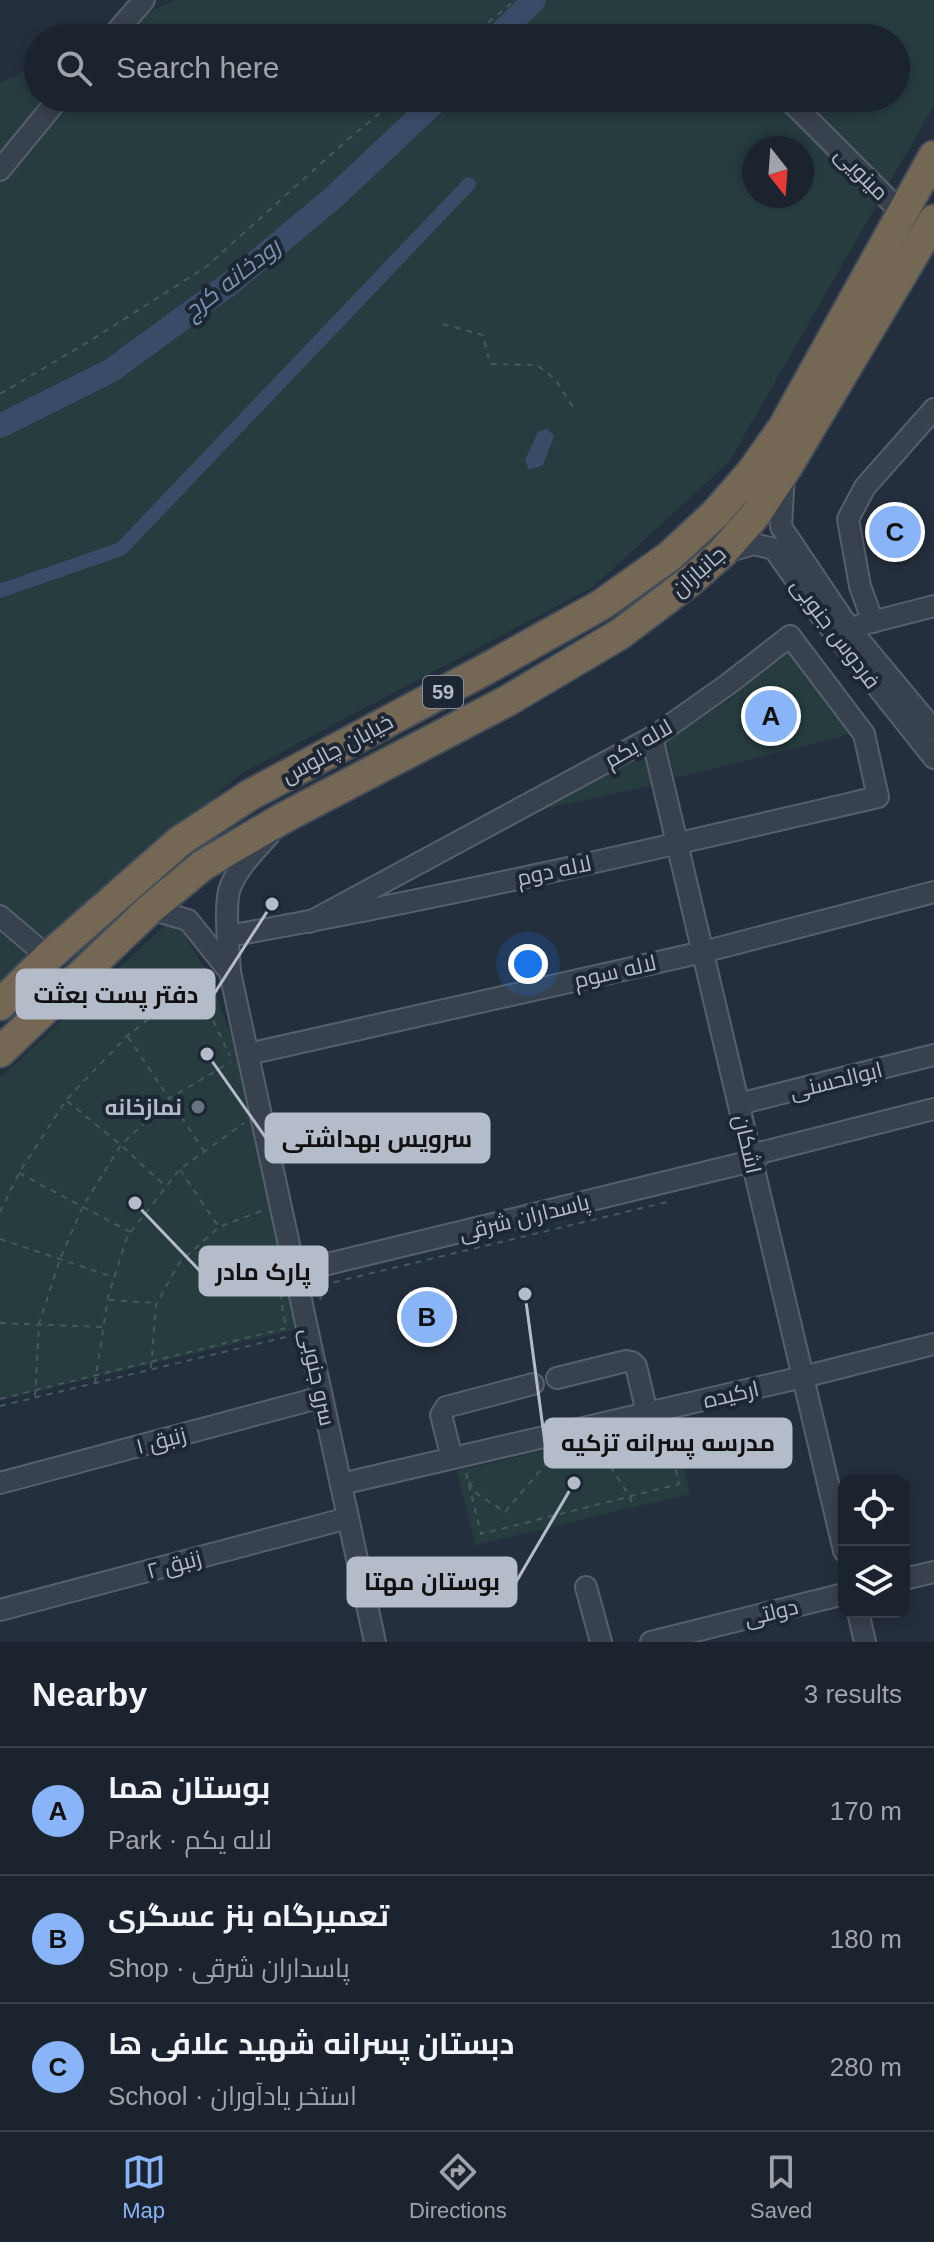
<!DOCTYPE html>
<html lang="en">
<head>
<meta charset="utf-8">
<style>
	:root { --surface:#1b232e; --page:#282f3a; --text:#f1f3f6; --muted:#a0a4aa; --line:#39404a; --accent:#8ab4f8 }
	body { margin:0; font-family:Helvetica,Cairo,sans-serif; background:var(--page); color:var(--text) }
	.controls { position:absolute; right:24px; bottom:24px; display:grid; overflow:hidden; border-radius:16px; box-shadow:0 4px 12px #0003 }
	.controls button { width:72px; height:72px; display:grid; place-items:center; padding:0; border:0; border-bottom:2px solid var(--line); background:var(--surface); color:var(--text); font:40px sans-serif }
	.compass { position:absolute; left:742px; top:136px; width:72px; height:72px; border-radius:50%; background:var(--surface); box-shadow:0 4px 12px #0003; rotate:163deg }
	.you { position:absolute; left:528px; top:964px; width:28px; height:28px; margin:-20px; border:6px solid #fff; border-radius:50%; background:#1a73e8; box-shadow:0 0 0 12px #1a73e833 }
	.badge { display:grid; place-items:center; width:52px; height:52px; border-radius:50%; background:var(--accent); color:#111; font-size:26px; font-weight:700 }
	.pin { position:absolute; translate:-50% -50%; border:4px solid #fff; box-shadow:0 2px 8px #0006 }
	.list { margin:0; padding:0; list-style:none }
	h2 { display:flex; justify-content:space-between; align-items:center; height:104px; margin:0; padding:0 32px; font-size:34px }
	h2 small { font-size:26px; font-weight:400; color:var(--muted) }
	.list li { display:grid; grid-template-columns:52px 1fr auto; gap:24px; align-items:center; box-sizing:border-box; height:128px; padding:0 32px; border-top:2px solid var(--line) }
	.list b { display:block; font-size:30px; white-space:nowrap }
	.list p { margin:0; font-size:26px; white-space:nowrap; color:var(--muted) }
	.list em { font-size:26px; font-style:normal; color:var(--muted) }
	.icon { flex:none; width:44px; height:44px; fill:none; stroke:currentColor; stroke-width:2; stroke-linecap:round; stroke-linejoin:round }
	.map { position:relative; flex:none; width:934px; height:1642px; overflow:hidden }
	.search { position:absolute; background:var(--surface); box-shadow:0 4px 12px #0003; left:24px; right:24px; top:24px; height:88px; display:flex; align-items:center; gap:20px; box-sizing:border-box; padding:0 28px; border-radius:44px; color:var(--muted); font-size:30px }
	.sheet { height:488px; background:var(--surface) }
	nav { display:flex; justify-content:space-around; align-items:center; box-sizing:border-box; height:112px; border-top:2px solid var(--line); background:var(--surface); font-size:22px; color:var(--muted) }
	nav a { display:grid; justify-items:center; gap:4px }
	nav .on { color:var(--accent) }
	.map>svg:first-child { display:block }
	.green { fill:#263c3f; fill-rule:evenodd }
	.water { fill:#394c67 }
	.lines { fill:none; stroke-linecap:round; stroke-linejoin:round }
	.canal { stroke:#394c67; stroke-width:14 }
	.river { stroke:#394c67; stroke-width:24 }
	.minor-casing { stroke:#565f6c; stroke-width:24 }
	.highway-casing { stroke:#434c59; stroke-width:34 }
	.path { stroke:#44595c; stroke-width:2; stroke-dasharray:6 6; stroke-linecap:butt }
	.minor { stroke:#38414e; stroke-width:20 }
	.highway { stroke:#746855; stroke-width:30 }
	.worship-dot { fill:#6b7280; stroke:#1d2633; stroke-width:3 }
	.labels { text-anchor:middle; stroke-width:8; stroke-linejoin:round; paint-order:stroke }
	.shield { fill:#1d2633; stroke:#878f9c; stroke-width:2 }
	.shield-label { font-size:20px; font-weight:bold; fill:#b4bcc9 }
	.street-label { font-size:22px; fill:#b4bcc9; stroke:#1d2633 }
	.poi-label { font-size:22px; font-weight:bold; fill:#b4bcc9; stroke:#1d2633; text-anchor:end }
	.water-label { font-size:24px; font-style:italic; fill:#7c92b1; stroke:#1d2633 }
	.leader { fill:none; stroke:#b4bcc9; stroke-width:3 }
	.callout-dot { fill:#b4bcc9; stroke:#1d2633; stroke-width:3 }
	.callout { fill:#b4bcc9; stroke:#b4bcc9; stroke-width:3 }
	.callout-label { font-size:24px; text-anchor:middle; font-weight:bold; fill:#111 }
</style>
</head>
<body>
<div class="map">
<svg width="934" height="1642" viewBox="0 0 934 1642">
	<rect width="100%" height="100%" fill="#242f3e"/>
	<g class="green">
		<path d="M 175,0 L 934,0 L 934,105 L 729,462 L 593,587 L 242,773 L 0,983 L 0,83 L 38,65 L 38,98 L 896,98 L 896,38 L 94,38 ZM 754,148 L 802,148 L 802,196 L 754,196 Z"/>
		<polygon points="788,648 851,734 675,778 666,741 731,699"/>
		<polygon points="644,745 654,785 503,818"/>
		<polygon points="165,925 179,927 208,973 238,1054 297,1329 0,1400 0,1078"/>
		<polygon points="673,1420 690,1494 475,1545 457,1471"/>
	</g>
	<polygon class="water" points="547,429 554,436 543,465 529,470 525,460 538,432"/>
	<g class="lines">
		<polyline class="canal" points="0,591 121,549 469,184"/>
		<g class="river">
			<polyline points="496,38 534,0"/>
			<polyline points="0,426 112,370 232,282 334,197 439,98"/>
		</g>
		<g class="minor-casing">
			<g id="minor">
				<polyline points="111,38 144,0"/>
				<polyline points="787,98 902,213"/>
				<polyline points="0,170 59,98"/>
				<polyline points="784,473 781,527 849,628 934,730"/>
				<polyline points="722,553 754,544 774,549 822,617 934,758"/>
				<polyline points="873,622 860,586 848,519 865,487 934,409"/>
				<polyline points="860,625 934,606"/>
				<polyline points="652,737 844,1551"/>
				<path d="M 269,835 C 255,851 240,865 231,885 C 223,903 229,950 230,972 L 375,1642"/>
				<polyline points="150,909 188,920 230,972"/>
				<polyline points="0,916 48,957"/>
				<path d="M 228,936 C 446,898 663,847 878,797 L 864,734 L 790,636 L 727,685 L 656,735 L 310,922"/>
				<polyline points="248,1054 703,952 934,892"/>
				<polyline points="739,1104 934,1055"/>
				<polyline points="295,1272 752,1161 763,1152 934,1109"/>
				<polyline points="557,1378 626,1361 632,1362 636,1366 647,1413"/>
				<polyline points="452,1458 441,1415 446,1407 533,1384"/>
				<polyline points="0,1483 322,1397"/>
				<polyline points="341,1484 803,1377 934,1344"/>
				<polyline points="904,1579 934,1572"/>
				<polyline points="586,1587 601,1642"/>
				<polyline points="0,1610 348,1518"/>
				<polyline points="858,1612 865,1642"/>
				<polyline points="651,1642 844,1594"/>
			</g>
		</g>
		<g class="highway-casing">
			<g id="highway">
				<polyline points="0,1005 48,957 180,841 250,795 486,669 601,605 670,556 715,514 751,473 783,428 934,156"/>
				<polyline points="0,1052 150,909 203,865 285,817 507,701 620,634 690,581 722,553 756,514 785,470 934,220"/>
			</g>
		</g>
		<g class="path">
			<polyline points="470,38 515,0"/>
			<polyline points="443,324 483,335 490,364 537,365 556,380 573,407"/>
			<polyline points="0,394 88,342 206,267 346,141 398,98"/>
			<polyline points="196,982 213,977"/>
			<polyline points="128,1037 204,1151"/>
			<polyline points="67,1101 121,1145 165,1186"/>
			<polyline points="180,1170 219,1227"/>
			<polyline points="19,1173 130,1232"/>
			<polyline points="0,1212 19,1173 66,1100 127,1036 195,982 230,1056"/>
			<polyline points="0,1239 113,1277"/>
			<polyline points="109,1300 157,1303"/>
			<polyline points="320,1300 324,1288 335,1282 667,1202"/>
			<polyline points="0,1323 103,1327"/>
			<polyline points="151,1368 156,1305 179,1263 219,1227 264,1210"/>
			<polyline points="95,1383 108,1297 127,1237 180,1169 244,1123"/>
			<polyline points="35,1397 39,1324 60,1259 83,1206 121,1145 170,1098 231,1062"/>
			<polyline points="0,1399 286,1328 275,1265"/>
			<polyline points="0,1406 290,1336"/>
			<polyline points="551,1459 610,1466 630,1497 633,1508"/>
			<polyline points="466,1473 481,1534 679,1484 666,1427"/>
			<polyline points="469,1482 477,1494 505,1512 550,1459 549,1455"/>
		</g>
		<use href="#minor" class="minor"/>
		<use href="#highway" class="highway"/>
	</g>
	<circle class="worship-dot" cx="198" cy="1107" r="8"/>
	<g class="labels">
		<rect class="shield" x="423" y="676" width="40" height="32" rx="6"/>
		<g class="shield-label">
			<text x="443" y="699">59</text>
		</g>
		<g class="street-label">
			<text transform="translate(862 173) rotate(45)" y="8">مینویی</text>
			<text transform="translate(698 571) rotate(-41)" y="8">جانبازان</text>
			<text transform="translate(836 633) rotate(53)" y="8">فردوس جنوبی</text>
			<text transform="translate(638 743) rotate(-30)" y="8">لاله یکم</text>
			<text transform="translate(337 748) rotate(-28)" y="8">خیابان چالوس</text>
			<text transform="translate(554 870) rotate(-12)" y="8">لاله دوم</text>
			<text transform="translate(615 971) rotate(-13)" y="8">لاله سوم</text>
			<text transform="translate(836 1080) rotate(-14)" y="8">ابوالحسنی</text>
			<text transform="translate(748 1144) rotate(77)" y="8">اشکان</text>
			<text transform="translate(524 1217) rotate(-14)" y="8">پاسداران شرقی</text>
			<text transform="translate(318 1377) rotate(78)" y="8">سرو جنوبی</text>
			<text transform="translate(731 1394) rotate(-13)" y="8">ارکیده</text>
			<text transform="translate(161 1440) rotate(-15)" y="8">زنبق ۱</text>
			<text transform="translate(174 1564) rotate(-15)" y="8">زنبق ۲</text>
			<text transform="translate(771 1612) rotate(-14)" y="8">دولتی</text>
		</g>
		<g class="poi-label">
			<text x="182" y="1115">نمازخانه</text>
		</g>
		<g class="water-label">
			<text transform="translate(232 279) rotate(-38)" y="8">رودخانه کرج</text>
		</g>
	</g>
	<path class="leader" d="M272 904L214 994M207 1054L266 1138M135 1203L200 1271M525 1294L545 1443M574 1483L516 1582"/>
	<g class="callout-dot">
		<circle cx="272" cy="904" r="8"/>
		<circle cx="207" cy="1054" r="8"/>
		<circle cx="135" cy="1203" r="8"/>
		<circle cx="525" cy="1294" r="8"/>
		<circle cx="574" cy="1483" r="8"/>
	</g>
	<g class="callout">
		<rect x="17" y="970" width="197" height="48" rx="8"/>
		<rect x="266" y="1114" width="223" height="48" rx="8"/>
		<rect x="200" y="1247" width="127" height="48" rx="8"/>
		<rect x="545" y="1419" width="246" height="48" rx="8"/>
		<rect x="348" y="1558" width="168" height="48" rx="8"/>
	</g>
	<g class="callout-label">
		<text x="116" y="1003">دفتر پست بعثت</text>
		<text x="377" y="1147">سرویس بهداشتی</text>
		<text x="263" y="1280">پارک مادر</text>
		<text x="668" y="1451">مدرسه پسرانه تزکیه</text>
		<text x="432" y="1590">بوستان مهتا</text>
	</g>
</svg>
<div class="controls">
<button><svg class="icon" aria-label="locate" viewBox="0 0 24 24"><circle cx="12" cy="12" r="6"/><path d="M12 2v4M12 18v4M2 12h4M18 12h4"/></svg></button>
<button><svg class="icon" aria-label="layers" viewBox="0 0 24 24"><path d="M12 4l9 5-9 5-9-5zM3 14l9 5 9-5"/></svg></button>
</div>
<svg class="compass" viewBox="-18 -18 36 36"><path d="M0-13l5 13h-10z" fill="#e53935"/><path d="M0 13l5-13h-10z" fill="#a0a4aa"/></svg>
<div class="you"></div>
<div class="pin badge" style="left:771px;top:716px">A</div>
<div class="pin badge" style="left:427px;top:1317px">B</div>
<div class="pin badge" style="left:895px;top:532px">C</div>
<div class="search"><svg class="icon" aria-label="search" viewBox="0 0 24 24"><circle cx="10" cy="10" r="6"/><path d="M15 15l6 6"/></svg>Search here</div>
</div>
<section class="sheet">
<h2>Nearby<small>3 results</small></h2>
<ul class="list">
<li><span class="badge">A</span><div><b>بوستان هما</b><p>Park · لاله یکم</p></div><em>170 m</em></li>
<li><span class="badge">B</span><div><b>تعمیرگاه بنز عسگری</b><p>Shop · پاسداران شرقی</p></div><em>180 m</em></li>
<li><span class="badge">C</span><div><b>دبستان پسرانه شهید علافی ها</b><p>School · استخر یادآوران</p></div><em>280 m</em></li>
</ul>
</section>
<nav>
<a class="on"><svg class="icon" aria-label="map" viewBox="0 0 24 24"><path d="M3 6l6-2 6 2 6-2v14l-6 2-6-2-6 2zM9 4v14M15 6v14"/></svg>Map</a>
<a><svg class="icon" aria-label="directions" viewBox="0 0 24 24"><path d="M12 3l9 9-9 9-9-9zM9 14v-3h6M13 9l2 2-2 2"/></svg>Directions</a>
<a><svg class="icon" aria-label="saved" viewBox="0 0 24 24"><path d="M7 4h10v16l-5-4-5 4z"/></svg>Saved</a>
</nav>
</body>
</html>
